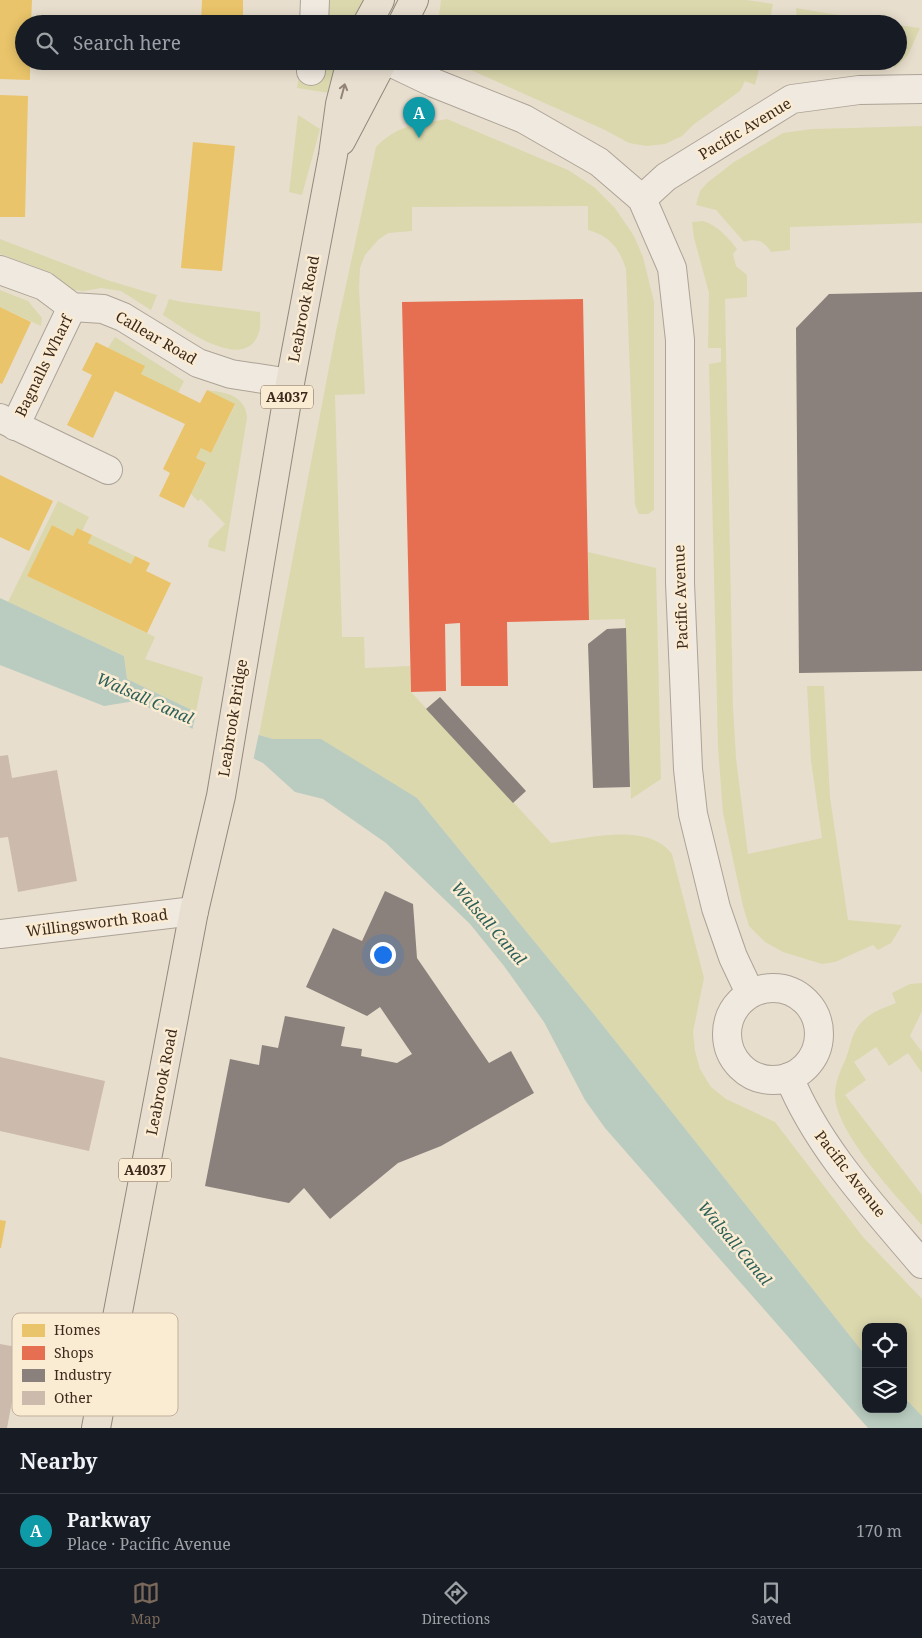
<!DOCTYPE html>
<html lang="en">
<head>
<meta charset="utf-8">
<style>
	:root { --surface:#171b24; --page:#242831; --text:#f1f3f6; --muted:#9ea1a6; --line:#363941; --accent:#7a695a }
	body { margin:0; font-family:"Noto Serif",serif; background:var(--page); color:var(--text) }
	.controls { position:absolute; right:15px; bottom:15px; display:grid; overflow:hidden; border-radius:10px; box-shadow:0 2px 12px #0003 }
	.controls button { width:45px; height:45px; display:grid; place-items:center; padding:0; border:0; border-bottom:1px solid var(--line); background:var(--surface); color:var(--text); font:25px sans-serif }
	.you { position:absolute; left:382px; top:954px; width:18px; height:18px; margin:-12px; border:4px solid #fff; border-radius:50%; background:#1a73e8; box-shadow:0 0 0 8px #1a73e833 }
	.badge { display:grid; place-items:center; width:32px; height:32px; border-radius:50%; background:var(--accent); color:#fff; font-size:16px; font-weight:700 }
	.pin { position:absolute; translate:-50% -41px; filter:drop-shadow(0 1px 2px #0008) }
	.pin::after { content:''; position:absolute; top:26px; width:18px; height:15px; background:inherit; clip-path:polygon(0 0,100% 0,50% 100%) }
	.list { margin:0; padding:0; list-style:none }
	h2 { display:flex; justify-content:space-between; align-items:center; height:65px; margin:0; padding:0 20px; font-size:21px }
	h2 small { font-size:16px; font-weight:400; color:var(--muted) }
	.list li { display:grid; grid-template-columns:32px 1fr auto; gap:15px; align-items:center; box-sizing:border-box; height:75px; padding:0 20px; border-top:1px solid var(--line) }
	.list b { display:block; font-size:19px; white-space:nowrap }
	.list p { margin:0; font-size:16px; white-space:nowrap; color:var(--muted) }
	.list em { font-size:16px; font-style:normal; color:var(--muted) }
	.icon { flex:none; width:28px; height:28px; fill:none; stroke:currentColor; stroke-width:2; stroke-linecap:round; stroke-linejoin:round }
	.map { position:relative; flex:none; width:922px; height:1428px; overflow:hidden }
	.search { position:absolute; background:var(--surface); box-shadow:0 2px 12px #0003; left:15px; right:15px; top:15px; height:55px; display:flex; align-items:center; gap:12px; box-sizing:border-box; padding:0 18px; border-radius:28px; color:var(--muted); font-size:19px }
	.sheet { height:140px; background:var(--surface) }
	nav { display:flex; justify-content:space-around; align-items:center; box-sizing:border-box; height:70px; border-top:1px solid var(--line); background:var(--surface); font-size:14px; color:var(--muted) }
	nav a { display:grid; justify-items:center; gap:2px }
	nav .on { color:var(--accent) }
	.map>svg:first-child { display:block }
	.green { fill:#dbd8ae }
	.water { fill:#b9ccbf }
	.pier { fill:#e8decd }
	.homes { fill:#e9c46a }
	.shops { fill:#e76f51 }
	.industry { fill:#8a817c }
	.building { fill:#ccbbad }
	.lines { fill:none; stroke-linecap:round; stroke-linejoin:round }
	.minor-casing { stroke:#ada396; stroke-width:30 }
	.major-casing { stroke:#93887d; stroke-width:30 }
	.minor { stroke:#f0e9e0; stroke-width:28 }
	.major { stroke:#e8dfd0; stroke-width:28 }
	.oneway { stroke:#938476 }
	.labels { text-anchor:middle; stroke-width:5; stroke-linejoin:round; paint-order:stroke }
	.shield { fill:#faebd3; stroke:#766453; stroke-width:1 }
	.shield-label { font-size:14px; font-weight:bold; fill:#3e2a1c }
	.street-label { font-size:15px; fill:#3e2a1c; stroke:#faebd3 }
	.water-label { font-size:16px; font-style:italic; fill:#2a5f58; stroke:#faebd3 }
	.key { fill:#faebd3; stroke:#c2b19c; stroke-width:1 }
	.key-label { font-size:14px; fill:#3e2a1c }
</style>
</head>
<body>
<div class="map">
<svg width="922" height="1428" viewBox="0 0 922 1428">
	<rect width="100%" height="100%" fill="#e8decd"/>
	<g class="green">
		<polygon points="325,0 367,0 357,24 324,24"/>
		<polygon points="441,0 747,0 773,4 769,24 438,24"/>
		<polygon points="796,8 892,24 797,24"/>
		<polygon points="898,25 920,28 908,55 895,68 890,61 898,61"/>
		<polygon points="322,61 342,61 329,93 297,88 299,76"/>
		<polygon points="459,61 761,61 755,85 745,81 740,91 693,125 682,136 665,144 646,146 629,143 605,130 464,67"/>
		<path d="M 829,61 L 889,61 C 866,72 852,71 829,61 Z"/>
		<polygon points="298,115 320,129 302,195 289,192"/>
		<path d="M 447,119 L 568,170 L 594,187 L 615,208 L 634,236 L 643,257 L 654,302 L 654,510 L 648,514 L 639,514 L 635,505 L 626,269 C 619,248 610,236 588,230 L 588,206 L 412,207 L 412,231 L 388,233 L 378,240 L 365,255 L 360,268 L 359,289 L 365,394 L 335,395 L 342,637 L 364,637 L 365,668 L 410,666 L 411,692 L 551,843 C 587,839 647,821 672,854 L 704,978 L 693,1032 L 695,1051 L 700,1069 L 711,1087 L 726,1099 L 775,1122 L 863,1237 L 922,1299 L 922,1416 L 903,1396 L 903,1327 L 866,1327 L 866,1356 L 593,1013 L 417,798 L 273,739 L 259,735 L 336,331 L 376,147 C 397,125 418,124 447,119 Z"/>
		<path d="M 922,126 L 922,223 L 790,227 L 790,250 L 771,252 C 765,241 756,238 744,242 L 716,210 L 696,205 L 700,191 L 707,183 L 734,162 L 783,133 L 812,129 Z"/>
		<path d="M 703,221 C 717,225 728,237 737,249 L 733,254 L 736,266 L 747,275 L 747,297 L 725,299 L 733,707 L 736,758 L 748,854 L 822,838 L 811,761 L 807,686 L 824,686 L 830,797 L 848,920 L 902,925 L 891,943 L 878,950 L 873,945 L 835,962 L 822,964 L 783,952 L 765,942 L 749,926 L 743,906 L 723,813 L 718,747 L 709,364 L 721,362 L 721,348 L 708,348 L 709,293 L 694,238 L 692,222 Z"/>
		<polygon points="0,239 107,280 157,295 151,310 121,291 101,288 84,291 73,290 52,273 0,254"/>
		<polygon points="0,290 28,301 42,318 41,326 0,307"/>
		<path d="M 169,299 L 182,302 L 260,312 C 260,318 261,326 259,332 C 246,375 183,328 163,315 Z"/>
		<polygon points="115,337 184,381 178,393 141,374 144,366 108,348"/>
		<path d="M 207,390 C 226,392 246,396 247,418 L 225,552 L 208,547 L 209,540 L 225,524 L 201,499 L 198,501 L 191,494 L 206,464 L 196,458 L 201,448 L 211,453 L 235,405 Z"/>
		<polygon points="58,501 89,517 82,531 77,528 73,536 52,525 27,576 155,637 145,659 203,677 196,712 127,679 124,656 8,602"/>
		<polygon points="92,535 135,556 131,564 88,543"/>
		<polygon points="588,552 656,568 661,779 631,799 625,619 589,620"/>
		<path d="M 922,983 L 922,1011 L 910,1036 L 922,1052 L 922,1073 L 908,1053 L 889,1066 L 876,1047 L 854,1062 L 866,1080 L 845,1095 L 922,1195 L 922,1225 C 898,1198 833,1130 835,1093 C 836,1079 841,1070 846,1058 C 849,1051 850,1043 853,1036 C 861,1016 878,1010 896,1003 L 892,993 L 910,984 Z"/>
	</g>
	<polygon class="water" points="0,598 124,656 127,679 196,712 259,735 273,739 321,739 417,798 593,1013 866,1356 866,1409 903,1409 903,1396 922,1416 922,1428 868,1428 605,1128 585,1100 544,1022 504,966 470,924 386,843 323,799 295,792 263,763 135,701 104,706 0,665"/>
	<polygon class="pier" points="197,709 259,733 253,761 192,731"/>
	<g class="homes">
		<polygon points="0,0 32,0 31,24 24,24 24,61 30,61 30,80 0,79"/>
		<polygon points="202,0 243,0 243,24 201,24"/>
		<polygon points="0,95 28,96 25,217 0,217"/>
		<polygon points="193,142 235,146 222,271 181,268"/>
		<polygon points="0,307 31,322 2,384 0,383"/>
		<polygon points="96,342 145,366 141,374 200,403 207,390 235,404 211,453 201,448 196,458 206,463 184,508 159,496 170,473 163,469 185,424 115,391 93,438 67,425 92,375 82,370"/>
		<polygon points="0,475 53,501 29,551 0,537"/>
		<polygon points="52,525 73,536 77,528 92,535 88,543 131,564 135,556 150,563 146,571 171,583 147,633 27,576"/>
		<polygon points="0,1220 6,1221 1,1248 0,1248"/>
	</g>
	<polygon class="shops" points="583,299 589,620 507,622 508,686 461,686 460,623 445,624 446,691 411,692 402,302"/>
	<g class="industry">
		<polygon points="922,292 922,671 799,673 796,328 829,294"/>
		<polygon points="626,628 630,787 593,788 588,644 607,629"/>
		<polygon points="440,697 526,791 513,803 426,709"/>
		<polygon points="385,891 413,904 417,958 489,1063 511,1051 534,1093 441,1146 398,1163 330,1219 304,1188 289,1203 205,1186 230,1059 259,1065 262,1045 278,1048 285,1016 345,1027 341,1046 362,1049 361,1056 397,1063 412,1054 380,1007 367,1016 306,987 333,928 362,941"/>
	</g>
	<g class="building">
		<polygon points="8,755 12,778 57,770 77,881 18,892 8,837 0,838 0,756"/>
		<polygon points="0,1057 105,1081 89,1151 0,1131"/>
		<polygon points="0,1344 22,1348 7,1428 0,1428"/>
	</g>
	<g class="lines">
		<g class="minor-casing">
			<g id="minor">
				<polyline points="314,24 315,0"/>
				<polyline points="388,61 434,83 524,119 599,162 642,199 672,268 680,340 680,583 688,769 693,814 716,908 733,957 750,993"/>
				<polyline points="311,71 311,61"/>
				<polyline points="642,199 666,177 792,99 859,90 922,89"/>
				<polyline points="0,270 44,286 72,307 103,309 123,317 198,363 231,374 290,383"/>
				<polyline points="0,418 108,470"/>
				<polyline points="15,426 72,307"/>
				<polyline points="0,934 194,911"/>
				<circle cx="773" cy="1034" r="46"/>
				<path d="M 789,1077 C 818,1148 873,1206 922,1264"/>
			</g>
		</g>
		<g class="major-casing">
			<g id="major">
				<polyline points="367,24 380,0"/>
				<polyline points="402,24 414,0"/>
				<polyline points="341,141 383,61"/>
				<polyline points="96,1428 194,911 221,796 290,383 333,155 340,104 351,61"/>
			</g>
		</g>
		<use href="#minor" class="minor"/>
		<use href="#major" class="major"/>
	</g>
	<defs><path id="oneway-shaft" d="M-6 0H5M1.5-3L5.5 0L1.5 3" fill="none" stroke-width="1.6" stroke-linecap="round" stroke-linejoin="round" transform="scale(1.25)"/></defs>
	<use class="oneway" href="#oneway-shaft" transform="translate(343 91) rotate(-75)"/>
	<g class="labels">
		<g class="shield">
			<rect x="261" y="385.5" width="52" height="23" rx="4"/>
			<rect x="119" y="1158.5" width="52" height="23" rx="4"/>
		</g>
		<g class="shield-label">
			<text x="287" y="402">A4037</text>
			<text x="145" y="1175">A4037</text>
		</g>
		<g class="street-label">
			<text transform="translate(745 129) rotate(-31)" y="5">Pacific Avenue</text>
			<text transform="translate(304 309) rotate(-79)" y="5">Leabrook Road</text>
			<text transform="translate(156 338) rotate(30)" y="5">Callear Road</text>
			<text transform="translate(44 366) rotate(-64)" y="5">Bagnalls Wharf</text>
			<text transform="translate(681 597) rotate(-92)" y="5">Pacific Avenue</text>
			<text transform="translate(233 718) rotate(-81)" y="5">Leabrook Bridge</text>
			<text transform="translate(97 923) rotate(-7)" y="5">Willingsworth Road</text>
			<text transform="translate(162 1082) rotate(-79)" y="5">Leabrook Road</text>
			<text transform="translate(850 1174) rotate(52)" y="5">Pacific Avenue</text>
		</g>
		<g class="water-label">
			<text transform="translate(145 698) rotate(24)" y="6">Walsall Canal</text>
			<text transform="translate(489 923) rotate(49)" y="6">Walsall Canal</text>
			<text transform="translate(735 1243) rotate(50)" y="6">Walsall Canal</text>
		</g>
	</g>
	<rect x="12" y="1313" width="166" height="103" rx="8" class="key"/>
	<rect x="22" y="1324" width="23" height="13" fill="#e9c46a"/>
	<rect x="22" y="1346" width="23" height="14" fill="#e76f51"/>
	<rect x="22" y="1369" width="23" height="13" fill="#8a817c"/>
	<rect x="22" y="1391" width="23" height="14" fill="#ccbbad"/>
	<g class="key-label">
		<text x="54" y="1335">Homes</text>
		<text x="54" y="1358">Shops</text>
		<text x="54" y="1380">Industry</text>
		<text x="54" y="1403">Other</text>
	</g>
</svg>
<div class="controls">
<button><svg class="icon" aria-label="locate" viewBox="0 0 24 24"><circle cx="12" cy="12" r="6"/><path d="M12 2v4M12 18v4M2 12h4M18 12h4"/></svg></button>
<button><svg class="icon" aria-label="layers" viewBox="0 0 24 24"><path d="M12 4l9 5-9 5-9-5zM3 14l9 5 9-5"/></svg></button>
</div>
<div class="you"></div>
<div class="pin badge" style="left:419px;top:138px;background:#0f9aa8">A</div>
<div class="search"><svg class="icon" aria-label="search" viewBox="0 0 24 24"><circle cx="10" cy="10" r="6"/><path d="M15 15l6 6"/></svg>Search here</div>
</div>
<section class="sheet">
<h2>Nearby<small></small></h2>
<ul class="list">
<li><span class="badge" style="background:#0f9aa8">A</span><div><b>Parkway</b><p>Place · Pacific Avenue</p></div><em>170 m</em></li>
</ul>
</section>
<nav>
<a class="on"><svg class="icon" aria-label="map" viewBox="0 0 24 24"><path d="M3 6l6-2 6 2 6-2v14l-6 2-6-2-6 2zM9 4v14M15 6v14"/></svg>Map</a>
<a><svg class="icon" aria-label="directions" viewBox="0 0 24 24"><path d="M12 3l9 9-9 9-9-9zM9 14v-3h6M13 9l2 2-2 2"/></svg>Directions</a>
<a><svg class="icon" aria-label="saved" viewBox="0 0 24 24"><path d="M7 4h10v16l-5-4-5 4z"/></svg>Saved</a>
</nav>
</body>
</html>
